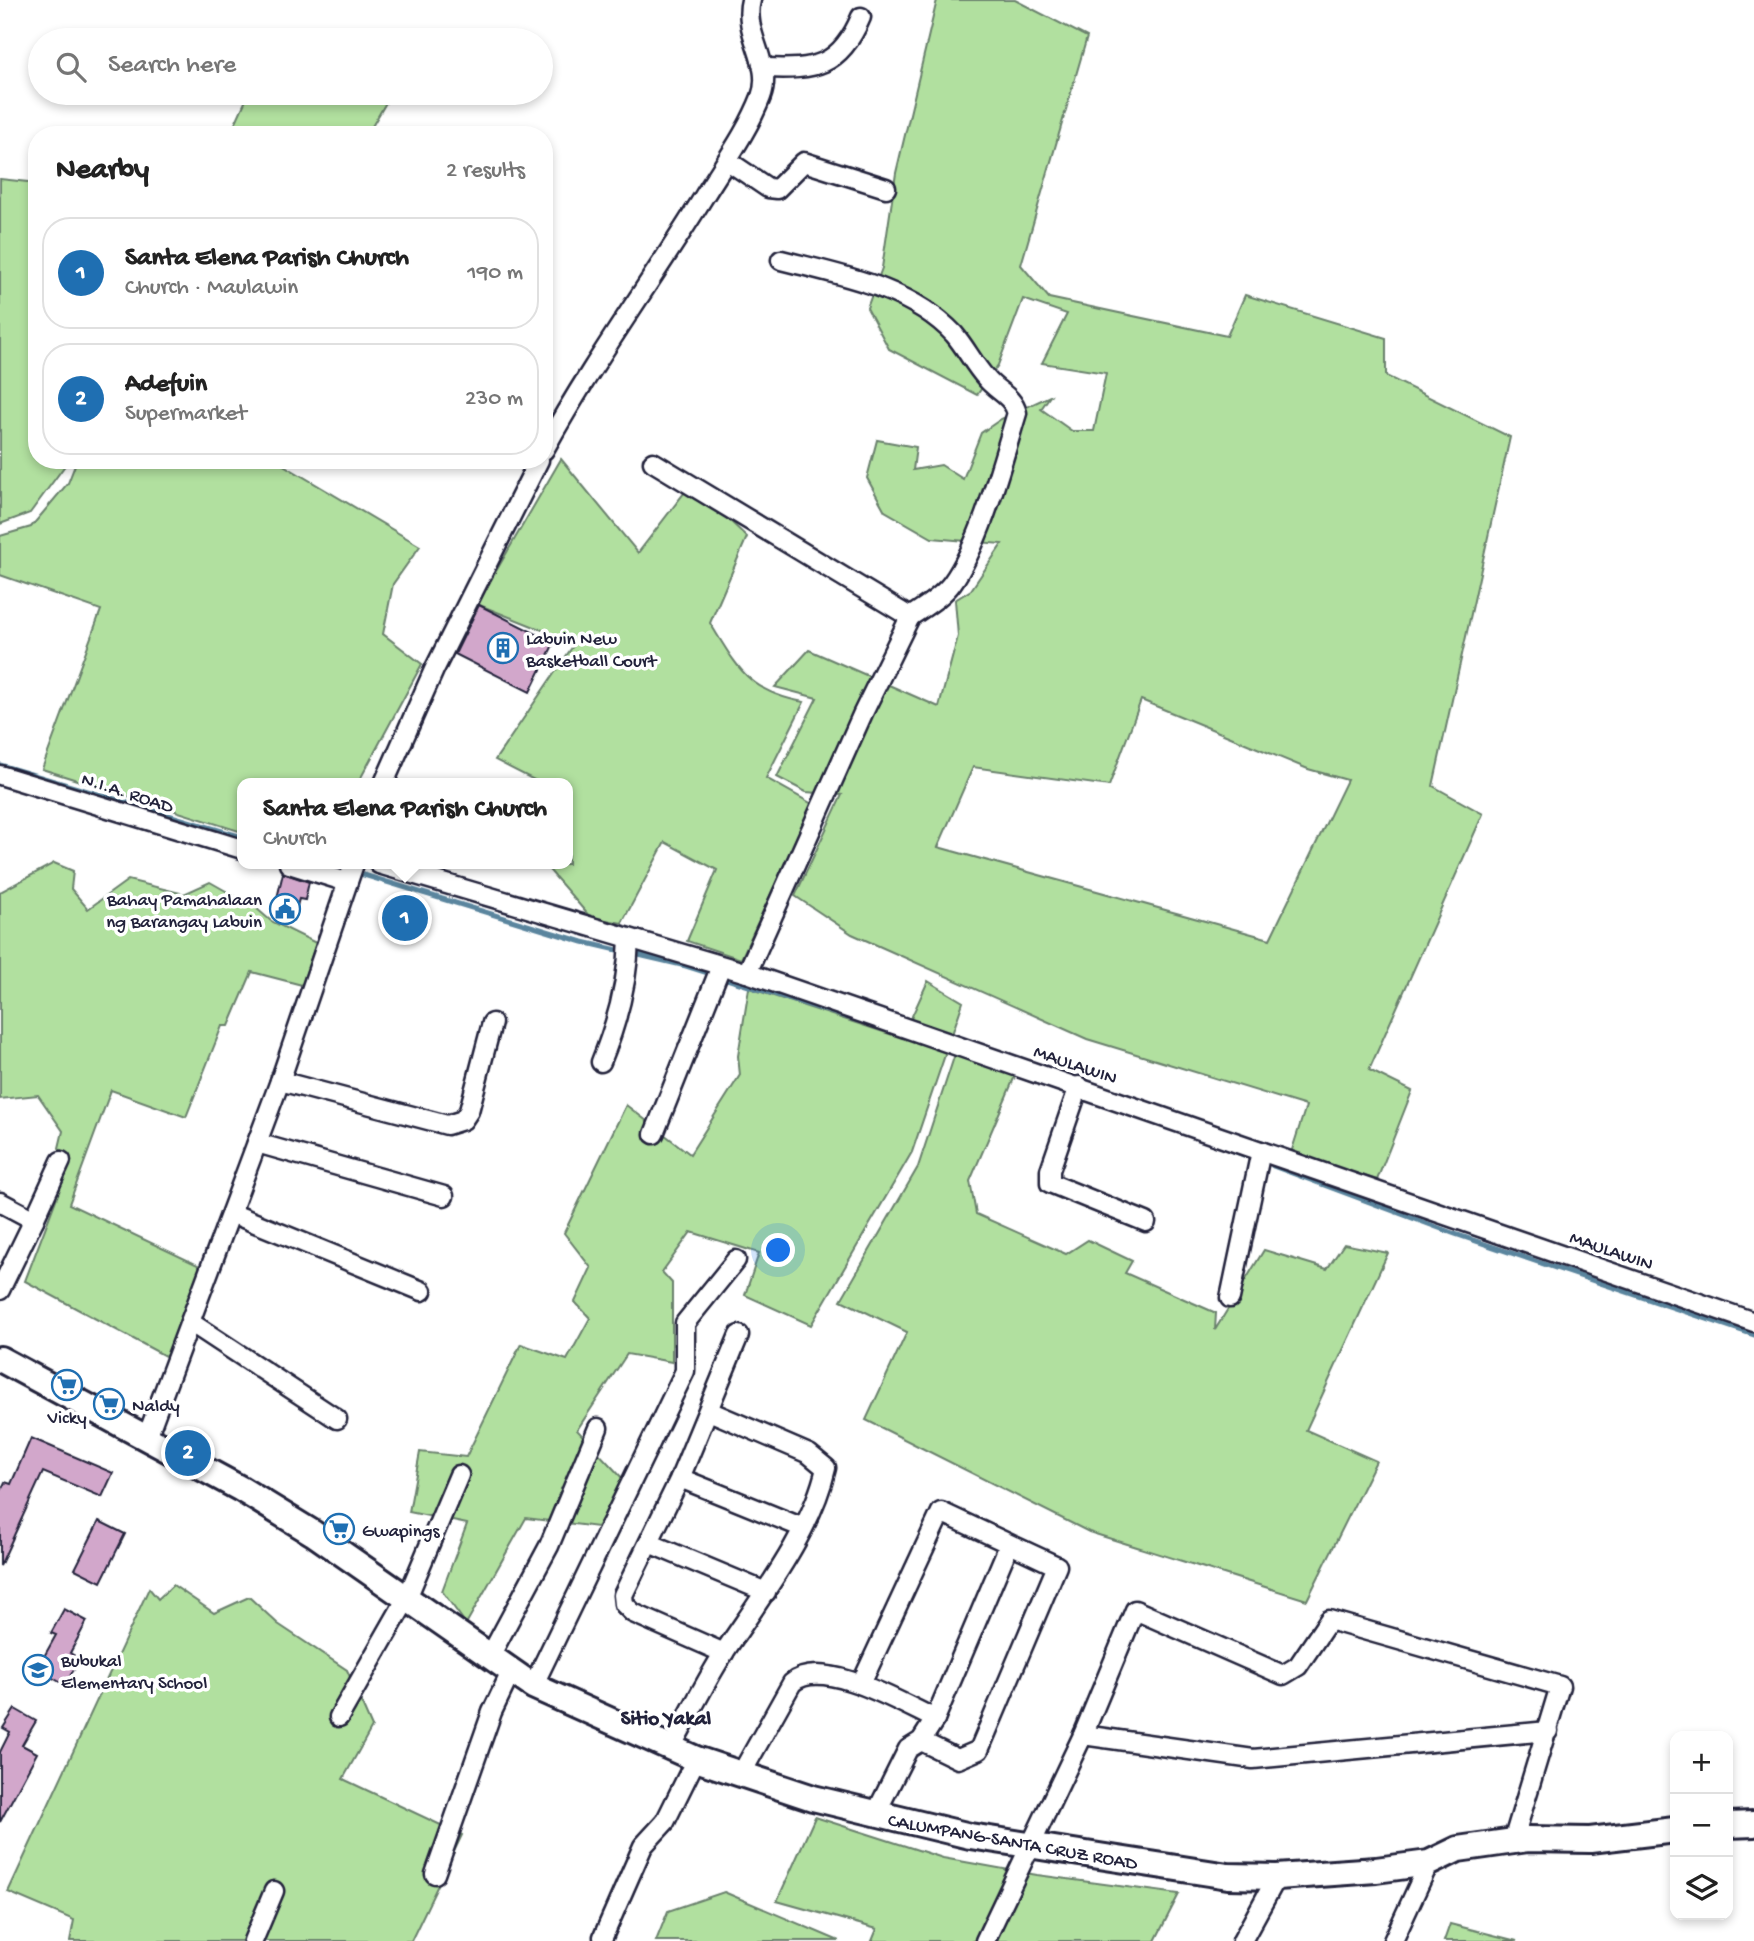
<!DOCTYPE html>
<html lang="en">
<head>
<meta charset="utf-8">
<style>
	:root { --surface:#fff; --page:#f6f6f6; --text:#222; --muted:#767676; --line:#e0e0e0; --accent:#1f6fb2 }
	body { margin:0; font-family:"Gochi Hand",sans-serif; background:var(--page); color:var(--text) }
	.controls { position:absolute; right:21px; bottom:21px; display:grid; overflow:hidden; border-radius:14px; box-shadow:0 4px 10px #0003 }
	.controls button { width:63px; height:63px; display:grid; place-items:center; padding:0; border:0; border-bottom:2px solid var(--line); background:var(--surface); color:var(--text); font:35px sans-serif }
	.you { position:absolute; left:779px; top:1251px; width:24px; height:24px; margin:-18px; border:5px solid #fff; border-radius:50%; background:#1a73e8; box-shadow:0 0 0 10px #1a73e833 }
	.badge { display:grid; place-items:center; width:46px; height:46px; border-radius:50%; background:var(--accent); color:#fff; font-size:23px; font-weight:700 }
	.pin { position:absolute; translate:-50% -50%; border:4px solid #fff; box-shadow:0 2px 7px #0006 }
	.popup { position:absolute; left:237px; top:778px; width:336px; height:91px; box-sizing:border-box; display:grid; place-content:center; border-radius:14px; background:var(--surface); filter:drop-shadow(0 2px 5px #0005); font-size:23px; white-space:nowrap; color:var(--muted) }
	.popup b { font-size:26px; color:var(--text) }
	.popup::after { content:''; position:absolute; left:50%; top:100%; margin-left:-14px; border:14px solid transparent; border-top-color:var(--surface) }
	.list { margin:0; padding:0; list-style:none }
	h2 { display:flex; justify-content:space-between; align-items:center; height:91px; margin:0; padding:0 28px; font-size:30px }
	h2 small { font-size:23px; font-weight:400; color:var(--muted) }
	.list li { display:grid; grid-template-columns:46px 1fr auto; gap:21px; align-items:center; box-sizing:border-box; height:112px; margin:0 14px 14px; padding:0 14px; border:2px solid var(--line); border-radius:28px }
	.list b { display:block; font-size:26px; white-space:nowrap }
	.list p { margin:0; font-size:23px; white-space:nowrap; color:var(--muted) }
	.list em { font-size:23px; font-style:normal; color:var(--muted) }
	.icon { flex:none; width:38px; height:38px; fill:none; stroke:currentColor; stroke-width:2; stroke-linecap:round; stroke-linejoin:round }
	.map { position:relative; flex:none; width:1754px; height:1941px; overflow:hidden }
	.search { position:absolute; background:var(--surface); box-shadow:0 4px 10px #0003; left:28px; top:28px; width:525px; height:77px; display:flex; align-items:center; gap:18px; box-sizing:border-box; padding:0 24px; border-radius:38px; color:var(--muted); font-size:26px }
	.panel { position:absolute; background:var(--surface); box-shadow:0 4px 10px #0003; left:28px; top:126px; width:525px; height:343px; border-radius:28px }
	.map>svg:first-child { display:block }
	.green { fill:#b1e09f; stroke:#6a816d; stroke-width:2; fill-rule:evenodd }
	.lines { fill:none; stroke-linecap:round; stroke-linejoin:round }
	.stream { stroke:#5a859e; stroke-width:5 }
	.building { fill:#d2a7cb; stroke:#22223b; stroke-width:2 }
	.minor-casing { stroke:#22223b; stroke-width:23 }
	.secondary-casing { stroke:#22223b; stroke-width:30 }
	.minor { stroke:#fff; stroke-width:18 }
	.secondary { stroke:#fff; stroke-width:24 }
	.labels { text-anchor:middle; stroke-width:7; stroke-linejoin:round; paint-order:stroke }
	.poi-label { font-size:19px; fill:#22223b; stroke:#fff; text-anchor:start }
	.street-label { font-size:19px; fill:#22223b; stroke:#fff }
	.neighbourhood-label { font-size:21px; font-weight:bold; fill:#22223b; stroke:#fff }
</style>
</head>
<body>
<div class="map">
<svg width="1754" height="1941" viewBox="0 0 1754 1941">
	<rect width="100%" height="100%" fill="#fff"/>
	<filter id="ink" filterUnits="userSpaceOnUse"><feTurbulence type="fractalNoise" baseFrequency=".0143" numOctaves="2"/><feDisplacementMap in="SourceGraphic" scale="14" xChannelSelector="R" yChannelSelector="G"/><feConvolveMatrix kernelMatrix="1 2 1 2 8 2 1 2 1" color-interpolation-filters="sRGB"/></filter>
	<g filter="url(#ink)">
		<g class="green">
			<path d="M 937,0 L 1015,0 L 1087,37 L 1021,265 L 1049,298 L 1227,336 L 1245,295 L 1386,338 L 1386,376 L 1510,437 L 1433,786 L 1483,814 L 1369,1070 L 1412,1091 L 1377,1180 L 1291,1153 L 1306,1106 L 1087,1039 L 852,934 L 795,896 L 842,795 L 806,792 L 777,777 L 817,698 L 775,687 L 809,650 L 939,707 L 958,636 L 955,600 L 971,590 L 1002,544 L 932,538 L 885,511 L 867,478 L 877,440 L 916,447 L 913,470 L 941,465 L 963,479 L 981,433 L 1001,419 L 1050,396 L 1041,409 L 1072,431 L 1094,431 L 1106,373 L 1042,363 L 1067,314 L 1023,299 L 998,365 L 977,395 L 889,349 L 867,308 L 882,268 L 896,173 ZM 1141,700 L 1308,769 L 1347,780 L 1270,939 L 938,847 L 973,767 L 1109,786 Z"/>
			<polygon points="249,93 388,93 391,94 367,135 230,135"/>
			<polygon points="0,179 37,183 37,460 69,460 30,513 0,524"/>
			<path d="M 561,459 L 638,553 L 691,484 L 747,537 L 710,623 C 738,668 748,692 804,702 L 766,778 L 812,804 L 741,959 L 687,941 L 717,870 L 665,842 L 622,923 L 590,917 L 544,864 L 568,864 L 568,783 L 540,783 L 495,760 L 575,643 L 477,604 Z"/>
			<polygon points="77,460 275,460 420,546 393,584 383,634 422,664 358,783 242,783 242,832 42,769 101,610 0,575 0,536 31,527 68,483"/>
			<polygon points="54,863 73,871 71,889 88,909 128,880 184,894 210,882 256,908 271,921 316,943 302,985 252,972 229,1026 222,1026 186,1117 111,1090 69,1204 202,1267 167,1357 25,1281 71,1160 59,1148 63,1131 38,1095 0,1099 0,892"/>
			<polygon points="928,981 963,1002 912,1152 811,1325 745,1295 759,1253 691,1232 662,1272 672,1283 672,1362 627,1354 577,1430 625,1481 597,1527 526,1518 466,1624 442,1591 467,1524 409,1512 420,1452 466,1457 521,1344 567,1360 590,1318 575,1302 591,1268 564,1233 626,1105 690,1154 740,1075 738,1056 749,988 902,1038"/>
			<polygon points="955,1054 1015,1076 970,1181 976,1214 1066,1254 1088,1240 1132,1261 1125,1273 1216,1313 1215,1330 1264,1250 1327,1269 1344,1244 1388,1253 1306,1430 1376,1461 1307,1600 1089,1532 866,1420 907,1332 841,1300 918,1167"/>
			<polygon points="173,1585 214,1613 249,1597 278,1624 347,1670 372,1727 343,1779 462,1835 411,1941 70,1941 74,1920 8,1892 149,1588 158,1599"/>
			<polygon points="815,1817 943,1858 1037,1875 1179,1894 1155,1941 872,1941 877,1929 777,1901"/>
			<polygon points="724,1892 839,1941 656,1941 668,1911"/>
			<polygon points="1450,1924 1517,1941 1444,1941"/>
		</g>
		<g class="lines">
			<g class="stream">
				<polyline points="0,765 242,837"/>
				<polyline points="328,864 583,942 686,966 859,1021"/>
				<polyline points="1218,1145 1246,1156"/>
				<polyline points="1273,1166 1455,1234 1754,1335"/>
			</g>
		</g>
		<g class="building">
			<polygon points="479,605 554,643 530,692 455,654"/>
			<polygon points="283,873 309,882 305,900 299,899 293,920 273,915"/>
			<polygon points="31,1438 113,1473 102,1497 43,1472 0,1566 0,1493 5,1482 11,1484"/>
			<polygon points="99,1521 125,1534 101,1582 75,1569"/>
			<polygon points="64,1609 87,1621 70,1653 80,1659 65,1685 37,1669 56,1635 51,1633"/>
			<polygon points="15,1709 36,1721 22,1745 37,1753 0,1822 0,1752 10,1732 3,1728"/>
		</g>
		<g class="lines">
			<g class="minor-casing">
				<g id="minor">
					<path d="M 765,68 C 815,70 840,67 861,17"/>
					<polyline points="728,161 768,188 777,189 804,162 886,188"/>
					<path d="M 781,260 C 840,275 910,287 954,334 C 966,348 974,365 986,378 C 997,392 1012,395 1017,413 C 1002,462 981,543 952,583 C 942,597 924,607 910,617"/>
					<path d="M 544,450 C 592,363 651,282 703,198 C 723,165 747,133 761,97 C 774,63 742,35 751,0"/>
					<polyline points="653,462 910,617 863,713 747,973"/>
					<polyline points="0,775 242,849"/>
					<polyline points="384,783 434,670 539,460"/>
					<polyline points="289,864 347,882"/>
					<polyline points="379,864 747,973 1754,1322"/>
					<path d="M 601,1062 C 617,1023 628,981 629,939"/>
					<polyline points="280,1081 447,1125 463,1120 469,1111 492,1023"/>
					<polyline points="1079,1086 1050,1170 1050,1183 1146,1222"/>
					<polyline points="654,1134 721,966"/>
					<polyline points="257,1143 444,1196"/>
					<polyline points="0,1202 34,1220 0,1290"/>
					<polyline points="231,1213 422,1291"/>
					<polyline points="34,1220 61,1161"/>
					<polyline points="1230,1298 1261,1151"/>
					<polyline points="190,1322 337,1419"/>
					<polyline points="147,1437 280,1081 354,864"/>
					<polyline points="680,1478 801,1527"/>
					<polyline points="649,1543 766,1592"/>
					<polyline points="724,1653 633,1613 624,1604 623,1595 680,1478 739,1335"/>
					<polyline points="489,1658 549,1546 598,1428"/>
					<polyline points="861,1684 941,1512 1057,1566 979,1750 958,1759 921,1741"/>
					<polyline points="533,1686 685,1371 685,1323 736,1260"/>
					<polyline points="339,1717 407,1598 459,1475"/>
					<polyline points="1083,1735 1253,1759 1548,1731"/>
					<path d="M 670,1749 C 688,1717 705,1682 725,1651 C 761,1597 812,1531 826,1468 L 809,1454 L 709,1411"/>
					<path d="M 740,1776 L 792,1683 C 822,1656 903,1704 935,1719"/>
					<polyline points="875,1815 908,1749 921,1741 935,1719 1009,1545"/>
					<polyline points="435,1874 492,1712 511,1672"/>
					<polyline points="603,1937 643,1846 665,1822 696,1759"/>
					<polyline points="253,1941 274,1891"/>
					<polyline points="985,1941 1083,1735 1135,1610 1283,1675 1298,1666 1329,1620 1560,1686 1513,1841"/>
					<polyline points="1242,1941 1277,1877"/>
					<polyline points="1393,1941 1429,1863"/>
				</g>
			</g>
			<g class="secondary-casing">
				<g id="secondary">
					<polyline points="0,1359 241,1489 313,1533 533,1686 696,1759 813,1798 970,1836 1228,1876 1277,1877 1376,1870 1429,1863 1458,1849 1528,1839 1590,1840 1675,1830"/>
					<polyline points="1728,1825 1754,1824"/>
				</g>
			</g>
			<use href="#minor" class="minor"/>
			<use href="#secondary" class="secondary"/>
		</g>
	</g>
	<defs>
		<g id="building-ring" transform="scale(1.575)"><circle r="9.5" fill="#fff" stroke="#1f6fb2" stroke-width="1.5"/><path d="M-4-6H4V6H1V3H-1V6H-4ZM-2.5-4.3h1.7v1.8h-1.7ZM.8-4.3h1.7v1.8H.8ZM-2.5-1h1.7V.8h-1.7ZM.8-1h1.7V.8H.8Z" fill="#1f6fb2"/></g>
		<g id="civic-ring" transform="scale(1.575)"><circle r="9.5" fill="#fff" stroke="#1f6fb2" stroke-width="1.5"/><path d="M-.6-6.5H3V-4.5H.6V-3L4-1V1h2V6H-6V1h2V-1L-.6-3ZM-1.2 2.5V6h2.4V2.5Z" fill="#1f6fb2"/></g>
		<g id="supermarket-ring" transform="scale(1.575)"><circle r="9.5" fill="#fff" stroke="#1f6fb2" stroke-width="1.5"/><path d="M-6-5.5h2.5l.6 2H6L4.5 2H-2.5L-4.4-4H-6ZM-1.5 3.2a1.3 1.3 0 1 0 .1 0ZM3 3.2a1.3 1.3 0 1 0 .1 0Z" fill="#1f6fb2"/></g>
		<g id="school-ring" transform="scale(1.575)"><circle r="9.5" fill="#fff" stroke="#1f6fb2" stroke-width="1.5"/><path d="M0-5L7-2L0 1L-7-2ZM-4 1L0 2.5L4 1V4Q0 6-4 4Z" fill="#1f6fb2"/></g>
	</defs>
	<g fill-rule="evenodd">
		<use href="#building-ring" x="503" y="648"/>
		<use href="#civic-ring" x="285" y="909"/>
		<use href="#supermarket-ring" x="67" y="1385"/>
		<use href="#supermarket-ring" x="109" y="1404"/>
		<use href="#supermarket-ring" x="339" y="1529"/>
		<use href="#school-ring" x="38" y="1670"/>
	</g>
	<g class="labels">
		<g class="poi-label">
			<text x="526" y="644">Labuin New<tspan x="526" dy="22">Basketball Court</tspan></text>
			<text x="262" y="905" text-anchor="end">Bahay Pamahalaan<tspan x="262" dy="22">ng Barangay Labuin</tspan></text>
			<text x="132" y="1411">Naldy</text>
			<text x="67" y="1423" text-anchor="middle">Vicky</text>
			<text x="362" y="1536">Gwapings</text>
			<text x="61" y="1666">Bubukal<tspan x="61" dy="22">Elementary School</tspan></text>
		</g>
		<g class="street-label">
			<text transform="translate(128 791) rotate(18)" y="7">N.I.A. ROAD</text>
			<text transform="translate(1076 1063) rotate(19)" y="7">MAULAWIN</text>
			<text transform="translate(1612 1249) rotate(19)" y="7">MAULAWIN</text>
			<text transform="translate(1013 1840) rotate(10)" y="7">CALUMPANG-SANTA CRUZ ROAD</text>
		</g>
		<g class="neighbourhood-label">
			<text x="666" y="1724">Sitio Yakal</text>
		</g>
	</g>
</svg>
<div class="controls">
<button>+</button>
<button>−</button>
<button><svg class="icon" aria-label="layers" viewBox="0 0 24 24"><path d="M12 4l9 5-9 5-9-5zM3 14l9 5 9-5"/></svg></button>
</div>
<div class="you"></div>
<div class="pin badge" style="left:405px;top:918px">1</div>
<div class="popup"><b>Santa Elena Parish Church</b>Church</div>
<div class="pin badge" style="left:188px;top:1453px">2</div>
<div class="search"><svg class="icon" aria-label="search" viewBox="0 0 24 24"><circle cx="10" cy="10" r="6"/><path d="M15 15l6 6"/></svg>Search here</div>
<section class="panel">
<h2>Nearby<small>2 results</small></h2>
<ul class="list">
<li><span class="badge">1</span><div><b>Santa Elena Parish Church</b><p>Church · Maulawin</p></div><em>190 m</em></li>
<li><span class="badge">2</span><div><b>Adefuin</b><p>Supermarket</p></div><em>230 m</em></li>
</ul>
</section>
</div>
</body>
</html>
